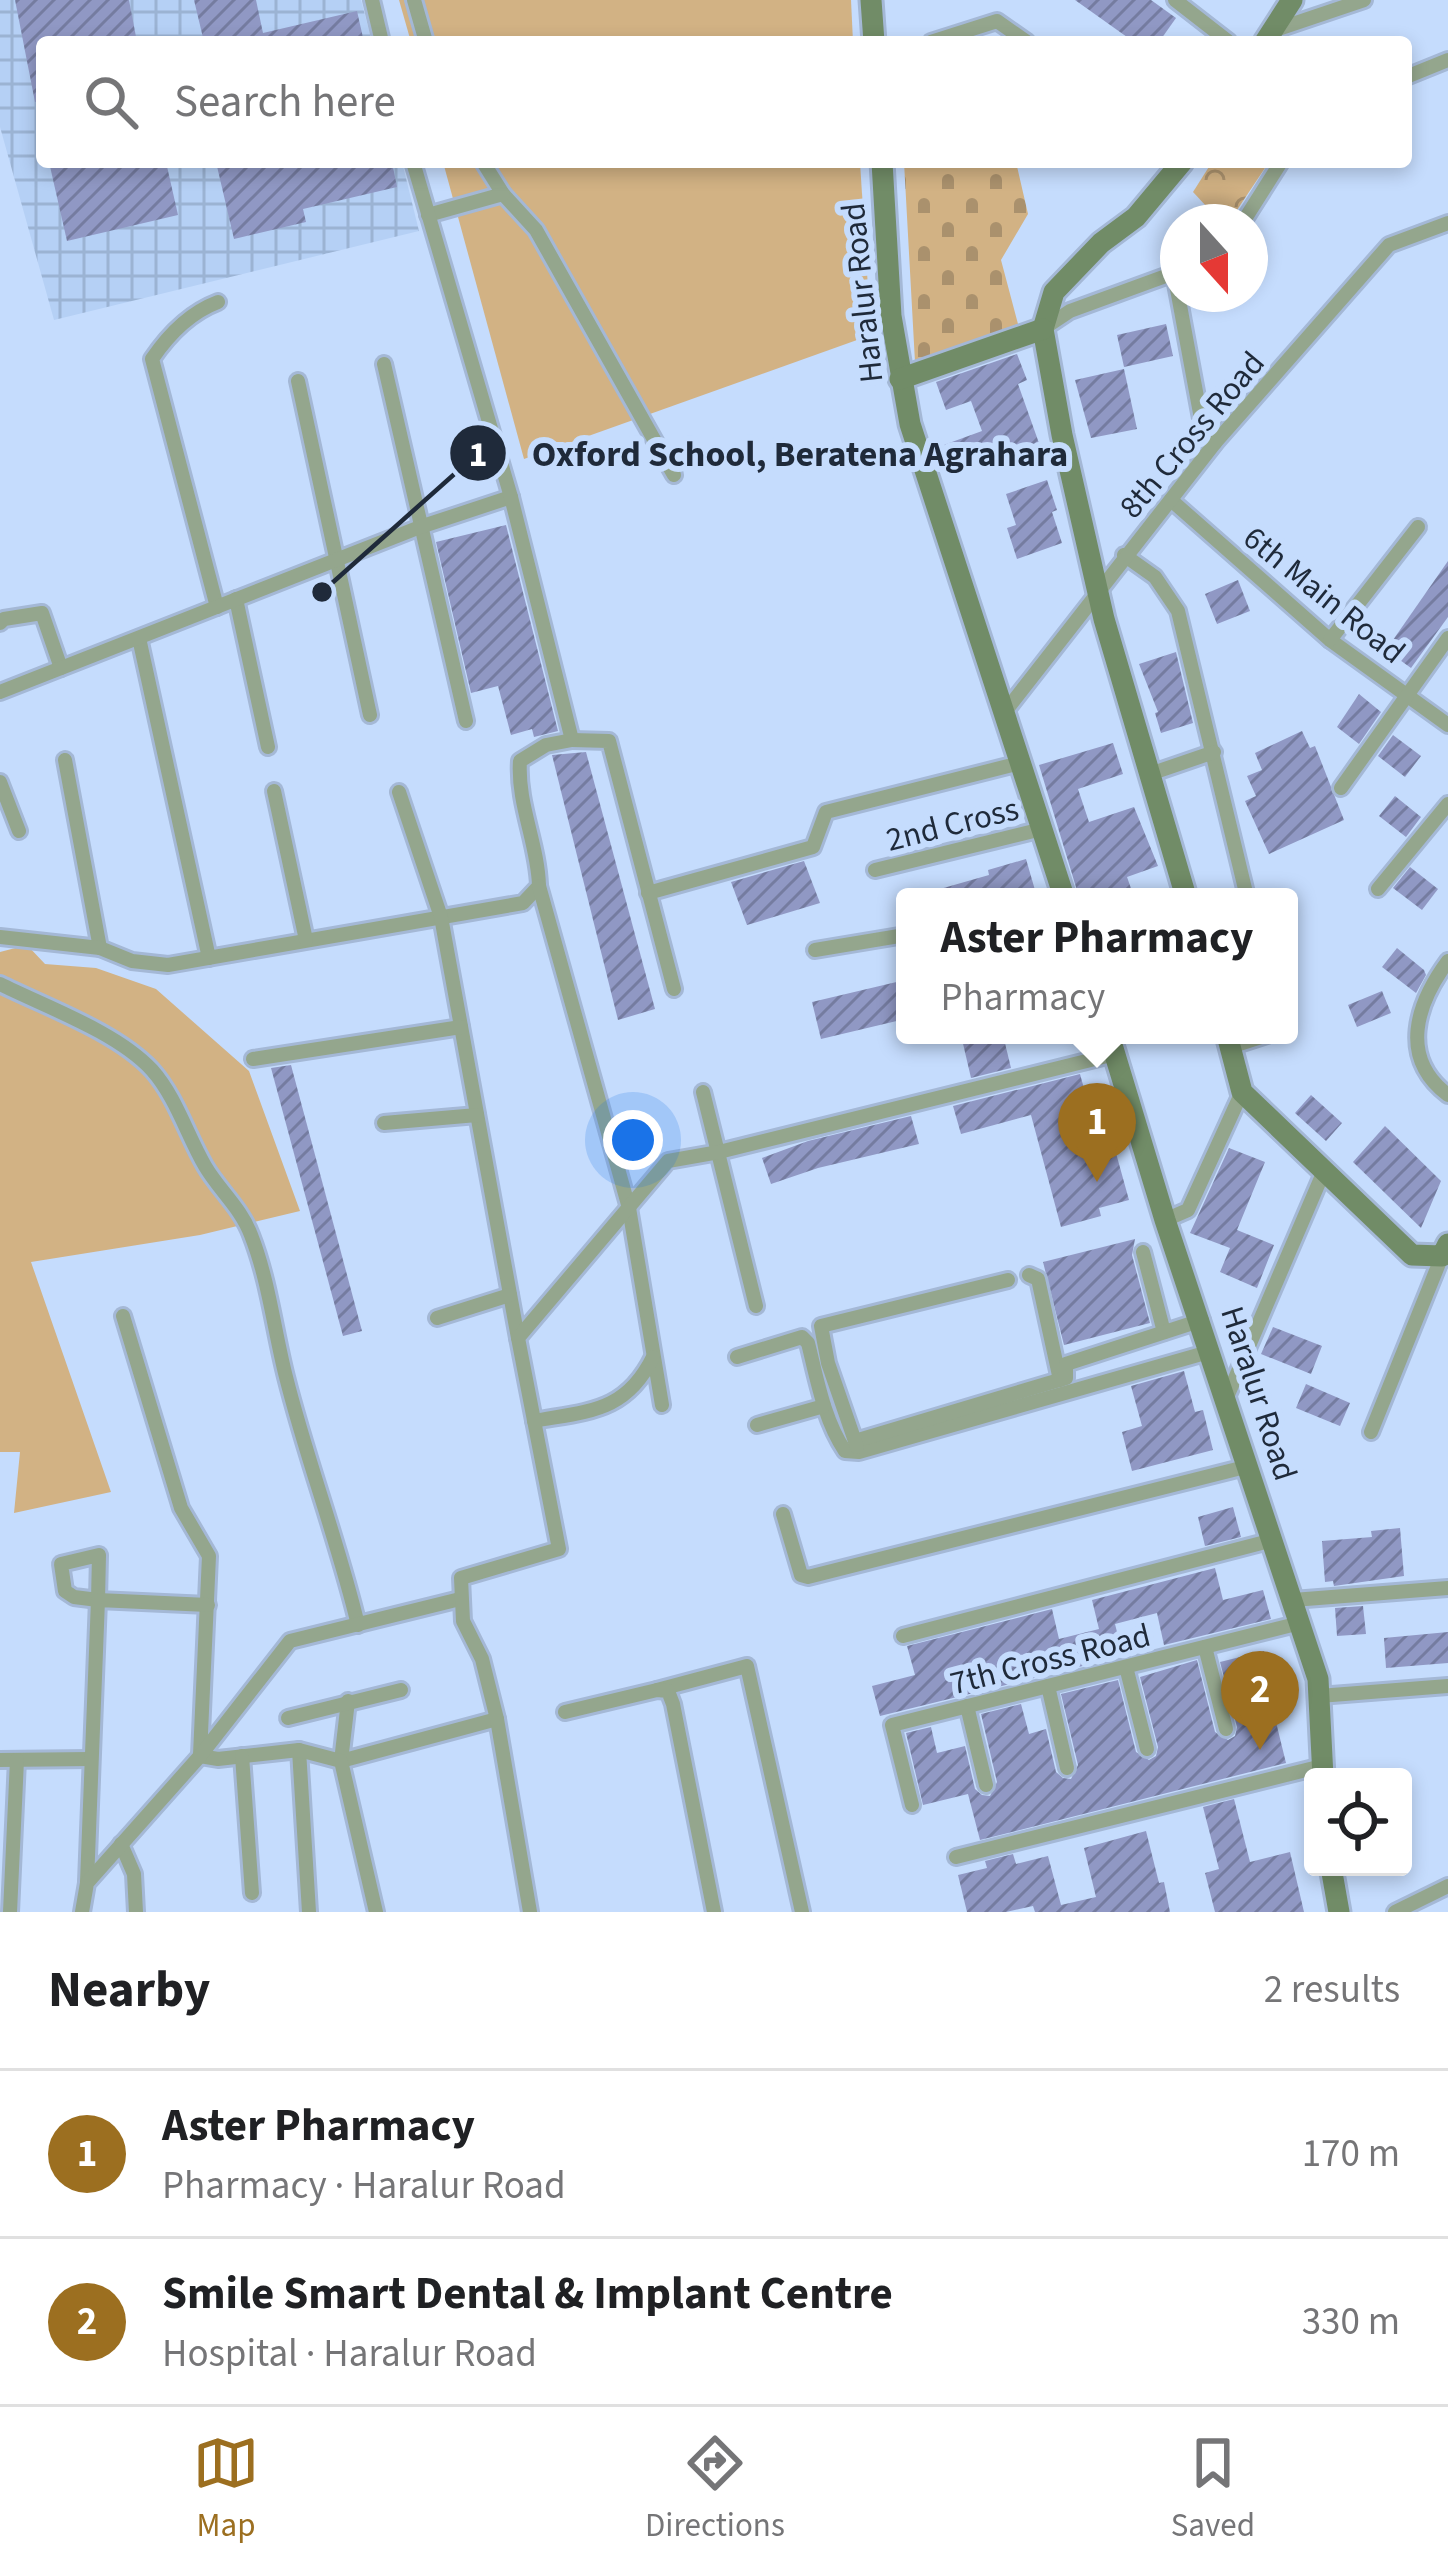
<!DOCTYPE html>
<html lang="en">
<head>
<meta charset="utf-8">
<style>
	:root { --surface:#fff; --page:#f2f2f2; --text:#202124; --muted:#757577; --line:#e0e0e0; --accent:#9c6f20 }
	body { margin:0; font-family:"Source Sans 3",sans-serif; background:var(--page); color:var(--text) }
	.controls { position:absolute; right:36px; bottom:36px; display:grid; overflow:hidden; border-radius:12px; box-shadow:0 6px 18px #0003 }
	.controls button { width:108px; height:108px; display:grid; place-items:center; padding:0; border:0; border-bottom:3px solid var(--line); background:var(--surface); color:var(--text); font:60px sans-serif }
	.compass { position:absolute; left:1160px; top:204px; width:108px; height:108px; border-radius:50%; background:var(--surface); box-shadow:0 6px 18px #0003; rotate:159deg }
	.you { position:absolute; left:633px; top:1140px; width:42px; height:42px; margin:-30px; border:9px solid #fff; border-radius:50%; background:#1a73e8; box-shadow:0 0 0 18px #1a73e833 }
	.badge { display:grid; place-items:center; width:78px; height:78px; border-radius:50%; background:var(--accent); color:#fff; font-size:39px; font-weight:700 }
	.pin { position:absolute; translate:-50% -99px; filter:drop-shadow(0 3px 6px #0008) }
	.pin::after { content:''; position:absolute; top:63px; width:42px; height:36px; background:inherit; clip-path:polygon(0 0,100% 0,50% 100%) }
	.popup { position:absolute; left:896px; top:888px; width:402px; height:156px; box-sizing:border-box; display:grid; place-content:center; border-radius:12px; background:var(--surface); filter:drop-shadow(0 3px 9px #0005); font-size:39px; white-space:nowrap; color:var(--muted) }
	.popup b { font-size:45px; color:var(--text) }
	.popup::after { content:''; position:absolute; left:50%; top:100%; margin-left:-24px; border:24px solid transparent; border-top-color:var(--surface) }
	.list { margin:0; padding:0; list-style:none }
	h2 { display:flex; justify-content:space-between; align-items:center; height:156px; margin:0; padding:0 48px; font-size:51px }
	h2 small { font-size:39px; font-weight:400; color:var(--muted) }
	.list li { display:grid; grid-template-columns:78px 1fr auto; gap:36px; align-items:center; box-sizing:border-box; height:168px; padding:0 48px; border-top:3px solid var(--line) }
	.list b { display:block; font-size:45px; white-space:nowrap }
	.list p { margin:0; font-size:39px; white-space:nowrap; color:var(--muted) }
	.list em { font-size:39px; font-style:normal; color:var(--muted) }
	.icon { flex:none; width:66px; height:66px; fill:none; stroke:currentColor; stroke-width:2; stroke-linecap:round; stroke-linejoin:round }
	.map { position:relative; flex:none; width:1448px; height:1912px; overflow:hidden }
	.search { position:absolute; background:var(--surface); box-shadow:0 6px 18px #0003; left:36px; right:36px; top:36px; height:132px; display:flex; align-items:center; gap:30px; box-sizing:border-box; padding:0 42px; border-radius:12px; color:var(--muted); font-size:45px }
	.sheet { height:492px; background:var(--surface) }
	nav { display:flex; justify-content:space-around; align-items:center; box-sizing:border-box; height:168px; border-top:3px solid var(--line); background:var(--surface); font-size:33px; color:var(--muted) }
	nav a { display:grid; justify-items:center; gap:6px }
	nav .on { color:var(--accent) }
	.map>svg:first-child { display:block }
	.industrial { fill:url(#industrial-grid) }
	.green { fill:#d2b284 }
	.forest { fill:url(#forest-crowns) }
	.cemetery { fill:url(#cemetery-stones) }
	.building { fill:url(#building-hatch) }
	.lines { fill:none; stroke-linecap:round; stroke-linejoin:round }
	.street-casing { stroke:#a4b8d6; stroke-width:20 }
	.secondary-casing { stroke:#a4b8d6; stroke-width:27 }
	.street { stroke:#94a68d; stroke-width:14 }
	.secondary { stroke:#718c67; stroke-width:21 }
	.labels { text-anchor:middle; stroke-width:12; stroke-linejoin:round; paint-order:stroke }
	.street-label { font-size:33px; fill:#1f2a3a; stroke:#c5dcfd }
	.leader { fill:none; stroke:#1f2a3a; stroke-width:4.5 }
	.callout-dot { fill:#1f2a3a; stroke:#c5dcfd; stroke-width:4.5 }
	.mark-label { font-size:36px; text-anchor:middle; font-weight:bold; fill:#fff }
	.callout-label { font-size:36px; text-anchor:middle; font-weight:bold; fill:#1f2a3a; stroke:#c5dcfd; stroke-width:12; stroke-linejoin:round; paint-order:stroke }
</style>
</head>
<body>
<div class="map">
<svg width="1448" height="1912" viewBox="0 0 1448 1912">
	<defs>
		<pattern id="industrial-grid" width="8" height="8" patternUnits="userSpaceOnUse" patternTransform="scale(3)"><rect width="8" height="8" fill="#b5d0f5"/><path d="M0 4h8M4 0v8" fill="none" stroke="#9bb3d3"/></pattern>
		<pattern id="forest-crowns" width="20" height="18" patternUnits="userSpaceOnUse" patternTransform="scale(3)"><rect width="20" height="18" fill="#d2b284"/><path d="M2 6a3 3 0 1 1 6 0M12 15a3 3 0 1 1 6 0" fill="none" stroke="#aa916d"/></pattern>
		<pattern id="cemetery-stones" width="16" height="16" patternUnits="userSpaceOnUse" patternTransform="scale(3)"><rect width="16" height="16" fill="#d2b284"/><path d="M2 7V4a2 2 0 0 1 4 0v3zM10 15v-3a2 2 0 0 1 4 0v3z" fill="#aa916d"/></pattern>
		<pattern id="building-hatch" width="6" height="6" patternUnits="userSpaceOnUse" patternTransform="scale(3)"><rect width="6" height="6" fill="#9098c4"/><path d="M-1 1l2-2M0 6l6-6M5 7l2-2" fill="none" stroke="#757ca0"/></pattern>
	</defs>
	<rect width="100%" height="100%" fill="#c5dcfd"/>
	<polygon class="industrial" points="0,0 361,0 372,42 42,42 42,162 402,162 419,231 54,320 0,127"/>
	<g class="green">
		<polygon points="399,0 851,0 853,42 411,42"/>
		<polygon points="443,162 860,162 871,335 524,459"/>
		<polygon points="27,945 45,964 96,968 156,989 249,1071 300,1211 200,1235 31,1262 111,1492 14,1513 20,1452 0,1452 0,952"/>
	</g>
	<polygon class="forest" points="1212,162 1269,162 1229,222 1221,222 1193,192"/>
	<polygon class="cemetery" points="904,162 1016,162 1028,214 1001,260 1018,324 915,362"/>
	<g class="building">
		<polygon points="15,0 129,0 137,42 42,42 42,101 35,102"/>
		<polygon points="194,0 256,0 263,33 357,11 364,42 204,42"/>
		<polygon points="1075,0 1151,0 1176,18 1159,42 1134,42"/>
		<polygon points="49,162 166,162 178,215 67,241"/>
		<polygon points="216,162 392,162 397,187 303,209 306,222 234,239"/>
		<polygon points="1166,324 1173,356 1124,367 1117,335"/>
		<polygon points="1017,354 1027,380 1018,384 1040,446 953,477 941,446 982,431 971,401 946,410 936,382"/>
		<polygon points="1124,369 1137,429 1091,438 1075,380"/>
		<polygon points="1047,480 1057,510 1052,512 1062,543 1017,559 1007,528 1016,525 1006,494"/>
		<polygon points="506,525 558,731 534,737 532,729 511,735 498,686 471,693 436,542"/>
		<polygon points="1448,561 1448,617 1411,668 1386,650"/>
		<polygon points="1238,580 1250,611 1217,624 1205,594"/>
		<polygon points="1176,652 1193,723 1161,733 1155,713 1158,712 1139,664"/>
		<polygon points="1359,694 1381,712 1359,744 1337,727"/>
		<polygon points="1302,731 1310,748 1315,746 1344,820 1269,854 1245,801 1256,796 1247,776 1262,770 1255,753"/>
		<polygon points="1393,735 1421,756 1405,777 1378,756"/>
		<polygon points="1113,743 1123,774 1078,789 1089,822 1134,807 1158,866 1127,877 1134,897 1079,897 1039,765"/>
		<polygon points="586,752 655,1009 618,1020 552,755"/>
		<polygon points="1395,796 1421,817 1406,837 1379,816"/>
		<polygon points="1026,859 1037,897 927,897 926,893 989,875 988,870"/>
		<polygon points="804,861 820,903 747,925 731,882"/>
		<polygon points="1410,867 1438,889 1422,910 1393,888"/>
		<polygon points="1397,948 1424,970 1426,975 1416,993 1382,967"/>
		<polygon points="905,980 905,1019 821,1039 812,1002"/>
		<polygon points="1382,991 1391,1013 1357,1027 1348,1005"/>
		<polygon points="961,1035 1003,1035 1011,1068 971,1078"/>
		<polygon points="291,1065 362,1331 343,1336 271,1068"/>
		<polygon points="1080,1074 1088,1103 1101,1099 1129,1200 1099,1208 1101,1216 1061,1227 1031,1115 961,1134 953,1106"/>
		<polygon points="1311,1095 1342,1123 1326,1141 1295,1113"/>
		<polygon points="911,1116 919,1144 818,1168 771,1184 762,1158 808,1141"/>
		<polygon points="1385,1126 1441,1181 1421,1228 1353,1162"/>
		<polygon points="1229,1148 1265,1162 1237,1230 1274,1245 1257,1288 1220,1272 1230,1248 1190,1233"/>
		<polygon points="1135,1239 1132,1255 1150,1323 1064,1345 1043,1262"/>
		<polygon points="1273,1327 1322,1346 1311,1374 1261,1354"/>
		<polygon points="1184,1371 1195,1412 1203,1410 1213,1450 1132,1471 1122,1432 1142,1426 1131,1386"/>
		<polygon points="1306,1384 1350,1403 1340,1426 1296,1408"/>
		<polygon points="1233,1507 1241,1537 1205,1546 1198,1517"/>
		<polygon points="1400,1528 1404,1576 1334,1586 1333,1581 1325,1582 1322,1541 1372,1537 1371,1531"/>
		<polygon points="1215,1568 1223,1600 1263,1590 1271,1619 1164,1645 1157,1613 1115,1624 1123,1656 880,1716 872,1686 915,1675 907,1646 1052,1609 1059,1639 1099,1629 1092,1600"/>
		<polygon points="1363,1606 1366,1634 1337,1636 1335,1608"/>
		<polygon points="1448,1632 1448,1663 1386,1668 1384,1638"/>
		<polygon points="1264,1651 1281,1717 1275,1718 1286,1763 980,1840 968,1794 923,1805 906,1733 931,1727 937,1753 965,1746 975,1789 982,1795 990,1796 997,1782 981,1714 1021,1704 1029,1734 1046,1729 1056,1772 1063,1778 1071,1779 1078,1765 1061,1694 1118,1680 1136,1752 1149,1760 1156,1756 1158,1747 1140,1677 1197,1660 1215,1732 1228,1740 1235,1736 1237,1727 1220,1662"/>
		<polygon points="1234,1799 1250,1862 1290,1852 1304,1912 1215,1912 1205,1873 1219,1869 1203,1807"/>
		<polygon points="1146,1831 1159,1883 1164,1882 1170,1912 1035,1912 1033,1906 1006,1912 967,1912 958,1875 987,1868 985,1861 1013,1854 1016,1864 1048,1856 1061,1905 1096,1897 1084,1848"/>
	</g>
	<g class="lines">
		<g class="street-casing">
			<g id="street">
				<polyline points="372,0 382,42"/>
				<polyline points="414,0 426,42"/>
				<polyline points="1175,0 1229,42"/>
				<polyline points="1272,31 1364,0"/>
				<polyline points="931,42 997,21 1027,42"/>
				<polyline points="1406,77 1448,60"/>
				<polyline points="483,162 503,194 536,230 674,475"/>
				<polyline points="428,215 503,194"/>
				<polyline points="1243,222 1281,162"/>
				<polyline points="1043,329 1070,311 1174,273 1202,424 1215,443"/>
				<polyline points="384,364 466,721"/>
				<polyline points="298,381 370,715"/>
				<polyline points="1171,500 1330,640 1448,725"/>
				<polyline points="1124,555 1155,577 1178,611 1247,897"/>
				<polyline points="236,599 268,747"/>
				<path d="M 217,607 L 152,359 C 169,334 189,313 218,302"/>
				<polyline points="0,623 4,619 42,613 61,668"/>
				<polyline points="139,638 209,958"/>
				<polyline points="1330,640 1418,527"/>
				<polyline points="0,692 420,527 511,497"/>
				<polyline points="1004,713 1215,443 1389,245 1448,223"/>
				<polyline points="572,740 609,741 674,989"/>
				<path d="M 65,760 L 100,948 L 132,961 L 168,965 L 523,903 L 539,886 C 538,844 517,804 520,761 L 546,745 L 572,740 L 511,497 L 413,162"/>
				<polyline points="1150,774 1214,752"/>
				<polyline points="0,782 19,831"/>
				<polyline points="1341,788 1448,638"/>
				<polyline points="274,791 306,940"/>
				<polyline points="399,792 441,917 518,1338"/>
				<polyline points="875,870 1042,829"/>
				<polyline points="539,886 629,1208 662,1405"/>
				<polyline points="1378,889 1448,804"/>
				<polyline points="648,893 813,847 826,812 1020,763"/>
				<polyline points="0,937 100,948"/>
				<polyline points="815,950 905,935"/>
				<path d="M 1448,961 C 1417,1003 1398,1057 1448,1095"/>
				<path d="M 0,984 C 46,1007 117,1032 152,1070 C 176,1097 187,1135 205,1166 C 219,1190 241,1208 251,1235 C 269,1281 274,1330 286,1377 C 307,1461 338,1541 358,1625"/>
				<polyline points="1230,1047 1267,1035"/>
				<polyline points="253,1059 461,1027"/>
				<polyline points="703,1092 756,1306"/>
				<polyline points="384,1123 477,1115"/>
				<polyline points="1165,1220 1188,1210 1242,1092"/>
				<polyline points="1143,1252 1164,1332"/>
				<polyline points="1029,1275 1038,1279 1060,1380"/>
				<polyline points="123,1316 181,1508 209,1556 200,1755"/>
				<polyline points="437,1318 510,1295"/>
				<path d="M 737,1357 L 802,1337 L 808,1343 C 817,1379 824,1420 845,1451 L 859,1452 L 1212,1351"/>
				<polyline points="1227,1397 1324,1171"/>
				<path d="M 534,1421 C 589,1411 626,1412 653,1357"/>
				<polyline points="757,1425 824,1406"/>
				<polyline points="1371,1432 1442,1256"/>
				<polyline points="855,1441 1066,1378 1066,1364 1202,1320"/>
				<polyline points="857,1447 828,1363 821,1326 1008,1280"/>
				<polyline points="783,1514 801,1575 808,1577 1249,1466"/>
				<polygon points="99,1555 98,1600 74,1597 65,1591 61,1564"/>
				<polyline points="1293,1600 1448,1588"/>
				<polyline points="903,1636 1273,1540"/>
				<polyline points="1205,1647 1226,1729"/>
				<polyline points="1126,1667 1147,1749"/>
				<polyline points="1048,1686 1067,1768"/>
				<polyline points="657,1690 747,1666 802,1912"/>
				<polyline points="1319,1696 1448,1686"/>
				<polyline points="348,1701 341,1761 497,1719"/>
				<polyline points="967,1706 986,1785"/>
				<polyline points="565,1712 657,1690 668,1691 673,1704 714,1912"/>
				<polyline points="288,1718 401,1690"/>
				<polyline points="299,1750 309,1912"/>
				<polyline points="200,1756 218,1759 299,1750 341,1761 376,1912"/>
				<polyline points="242,1756 252,1893"/>
				<polyline points="0,1760 91,1759"/>
				<polyline points="912,1805 892,1725 1300,1623"/>
				<polyline points="121,1844 134,1874 136,1912"/>
				<polyline points="956,1857 1322,1766"/>
				<polyline points="87,1882 98,1600 208,1605"/>
				<polyline points="10,1912 17,1760"/>
				<polyline points="82,1912 87,1883 200,1756 290,1641 460,1599"/>
				<polyline points="530,1912 497,1719 482,1659 463,1621 461,1578 559,1549 518,1338 668,1161 719,1152 1115,1054"/>
				<polyline points="1395,1912 1448,1886"/>
			</g>
		</g>
		<g class="secondary-casing">
			<g id="secondary">
				<polyline points="871,0 874,42"/>
				<polyline points="1265,42 1292,0"/>
				<polyline points="882,162 891,316 910,424 1064,897"/>
				<polyline points="1182,162 1136,217 1101,243 1054,292 1043,329 1062,435 1104,619 1186,897"/>
				<polyline points="900,379 1043,329"/>
				<polyline points="1109,1035 1165,1220 1318,1679 1323,1777"/>
				<polyline points="1227,1035 1242,1092 1412,1255 1442,1256 1448,1244"/>
				<polyline points="1331,1867 1339,1912"/>
			</g>
		</g>
		<use href="#street" class="street"/>
		<use href="#secondary" class="secondary"/>
	</g>
	<g class="labels">
		<g class="street-label">
			<text transform="translate(861 293) rotate(-96)" y="12">Haralur Road</text>
			<text transform="translate(1191 434) rotate(-50)" y="12">8th Cross Road</text>
			<text transform="translate(1325 594) rotate(39)" y="12">6th Main Road</text>
			<text transform="translate(952 823) rotate(-14)" y="12">2nd Cross</text>
			<text transform="translate(1260 1393) rotate(72)" y="12">Haralur Road</text>
			<text transform="translate(1050 1658) rotate(-14)" y="12">7th Cross Road</text>
		</g>
	</g>
	<path class="leader" d="M322 592L478 453"/>
	<g class="callout-dot">
		<circle cx="322" cy="592" r="12"/>
		<circle cx="478" cy="453" r="30"/>
	</g>
	<g class="mark-label">
		<text x="478" y="466">1</text>
	</g>
	<g class="callout-label">
		<text x="800" y="466">Oxford School, Beratena Agrahara</text>
	</g>
</svg>
<div class="controls">
<button><svg class="icon" aria-label="locate" viewBox="0 0 24 24"><circle cx="12" cy="12" r="6"/><path d="M12 2v4M12 18v4M2 12h4M18 12h4"/></svg></button>
</div>
<svg class="compass" viewBox="-18 -18 36 36"><path d="M0-13l5 13h-10z" fill="#e53935"/><path d="M0 13l5-13h-10z" fill="#757577"/></svg>
<div class="you"></div>
<div class="pin badge" style="left:1097px;top:1182px">1</div>
<div class="popup"><b>Aster Pharmacy</b>Pharmacy</div>
<div class="pin badge" style="left:1260px;top:1750px">2</div>
<div class="search"><svg class="icon" aria-label="search" viewBox="0 0 24 24"><circle cx="10" cy="10" r="6"/><path d="M15 15l6 6"/></svg>Search here</div>
</div>
<section class="sheet">
<h2>Nearby<small>2 results</small></h2>
<ul class="list">
<li><span class="badge">1</span><div><b>Aster Pharmacy</b><p>Pharmacy · Haralur Road</p></div><em>170 m</em></li>
<li><span class="badge">2</span><div><b>Smile Smart Dental &amp; Implant Centre</b><p>Hospital · Haralur Road</p></div><em>330 m</em></li>
</ul>
</section>
<nav>
<a class="on"><svg class="icon" aria-label="map" viewBox="0 0 24 24"><path d="M3 6l6-2 6 2 6-2v14l-6 2-6-2-6 2zM9 4v14M15 6v14"/></svg>Map</a>
<a><svg class="icon" aria-label="directions" viewBox="0 0 24 24"><path d="M12 3l9 9-9 9-9-9zM9 14v-3h6M13 9l2 2-2 2"/></svg>Directions</a>
<a><svg class="icon" aria-label="saved" viewBox="0 0 24 24"><path d="M7 4h10v16l-5-4-5 4z"/></svg>Saved</a>
</nav>
</body>
</html>
